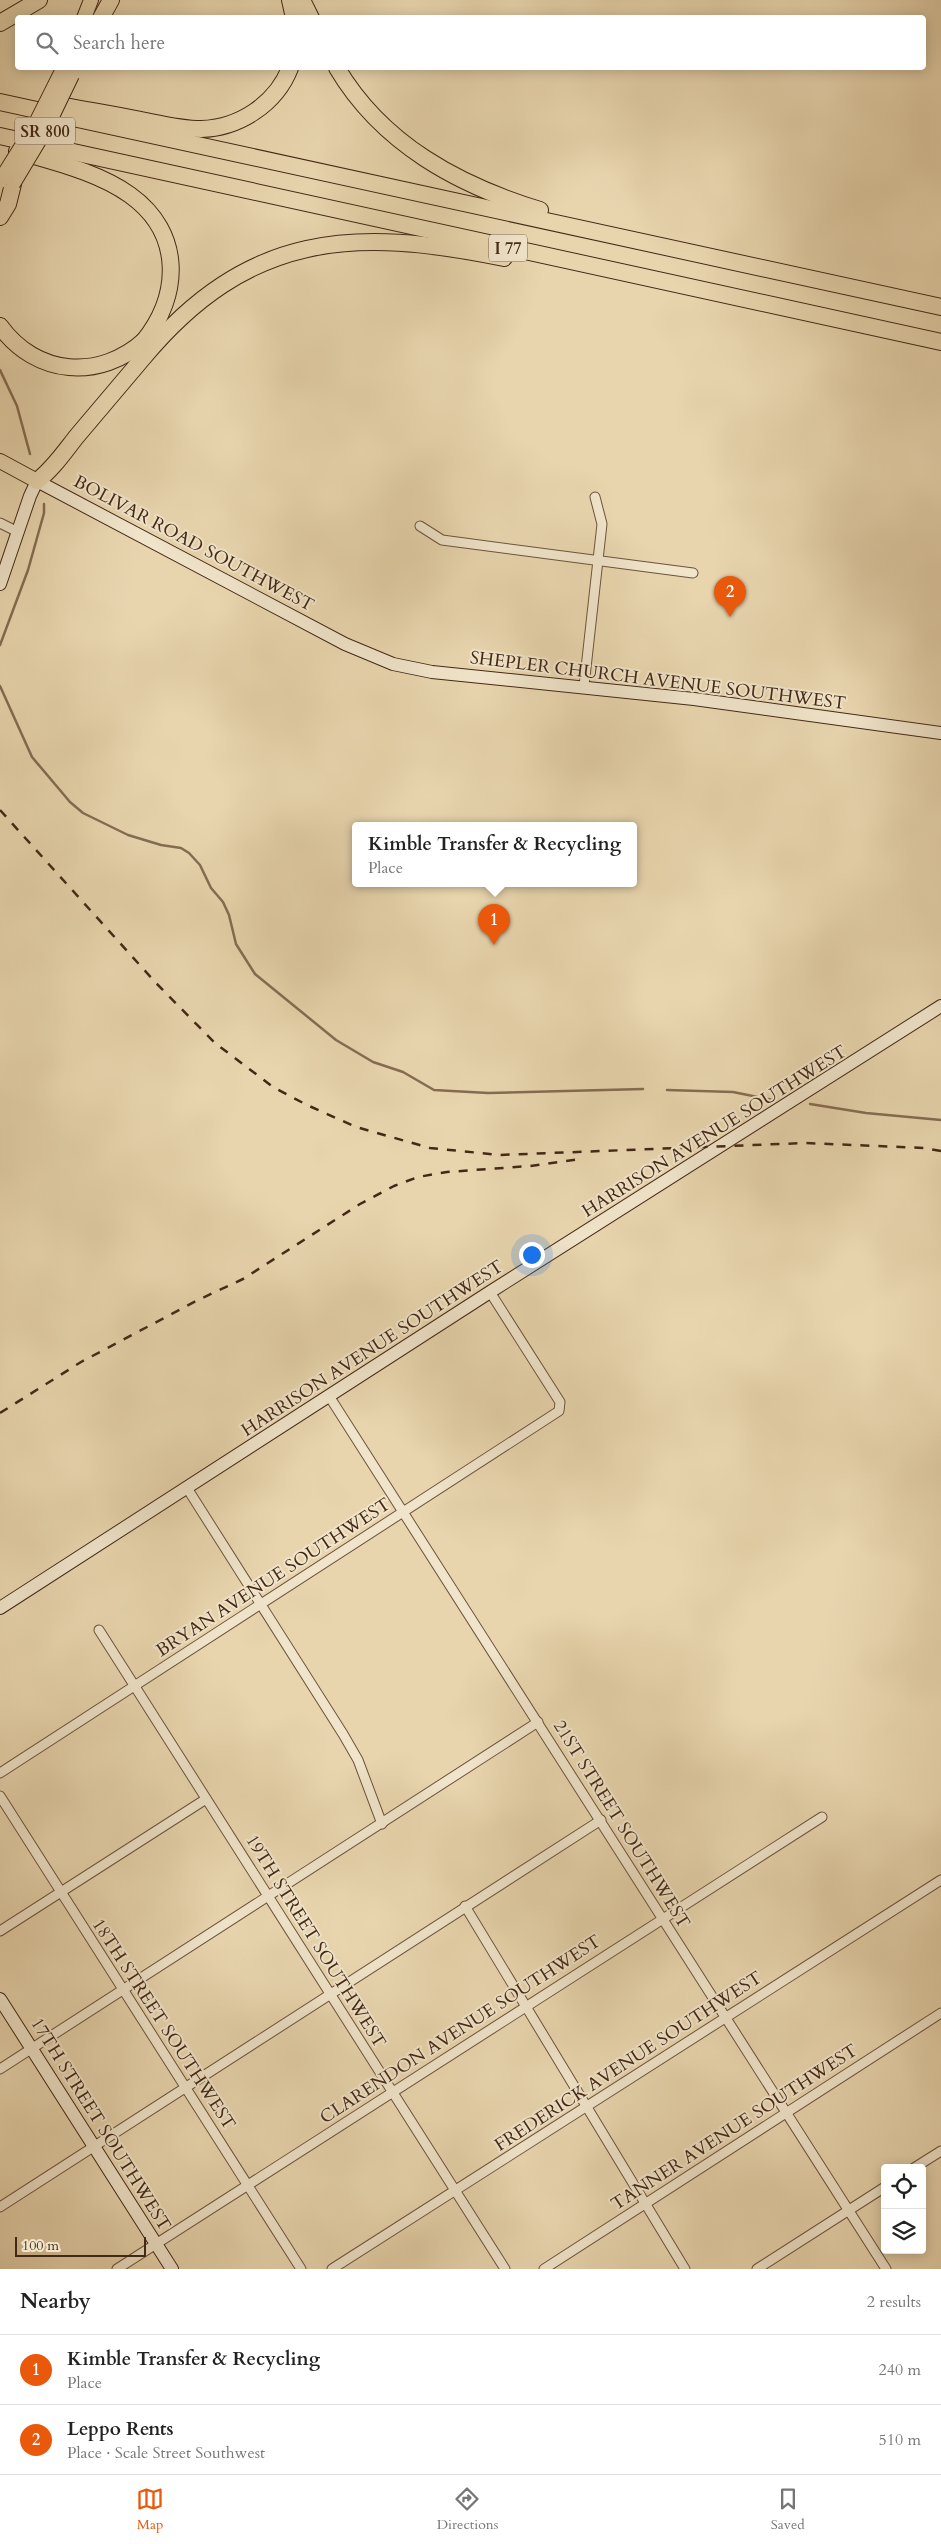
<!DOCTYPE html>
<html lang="en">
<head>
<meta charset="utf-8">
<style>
	:root { --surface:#fff; --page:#f6f6f6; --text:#222; --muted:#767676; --line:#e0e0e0; --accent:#ea580c }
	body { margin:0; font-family:Cardo,serif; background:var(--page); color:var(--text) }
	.controls { position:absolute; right:15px; bottom:15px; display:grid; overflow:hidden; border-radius:5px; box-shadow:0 2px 12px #0003 }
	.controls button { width:45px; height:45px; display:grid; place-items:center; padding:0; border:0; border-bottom:1px solid var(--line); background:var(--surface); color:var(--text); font:25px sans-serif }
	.scale { position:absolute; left:15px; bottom:12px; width:131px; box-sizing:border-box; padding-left:5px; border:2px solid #442816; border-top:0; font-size:14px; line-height:18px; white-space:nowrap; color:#442816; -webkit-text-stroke:4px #f0e4ca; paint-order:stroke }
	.you { position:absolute; left:531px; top:1254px; width:18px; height:18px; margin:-12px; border:4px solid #fff; border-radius:50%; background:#1a73e8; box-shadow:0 0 0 8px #1a73e833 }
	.badge { display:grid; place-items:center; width:32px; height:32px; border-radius:50%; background:var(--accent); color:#fff; font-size:16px; font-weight:700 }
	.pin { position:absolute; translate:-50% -41px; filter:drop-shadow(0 1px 2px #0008) }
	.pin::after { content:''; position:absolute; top:26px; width:18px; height:15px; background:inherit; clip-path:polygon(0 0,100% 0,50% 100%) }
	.popup { position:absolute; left:352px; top:822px; width:285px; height:65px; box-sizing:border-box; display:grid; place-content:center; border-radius:5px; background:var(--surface); filter:drop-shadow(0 1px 4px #0005); font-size:16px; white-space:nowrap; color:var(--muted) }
	.popup b { font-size:19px; color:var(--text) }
	.popup::after { content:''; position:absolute; left:50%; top:100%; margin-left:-10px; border:10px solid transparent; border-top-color:var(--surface) }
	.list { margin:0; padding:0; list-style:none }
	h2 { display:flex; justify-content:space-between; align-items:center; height:65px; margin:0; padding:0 20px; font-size:21px }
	h2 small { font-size:16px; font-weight:400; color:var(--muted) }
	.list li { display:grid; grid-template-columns:32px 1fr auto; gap:15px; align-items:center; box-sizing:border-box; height:70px; padding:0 20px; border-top:1px solid var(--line) }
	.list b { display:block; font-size:19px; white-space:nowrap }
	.list p { margin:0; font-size:16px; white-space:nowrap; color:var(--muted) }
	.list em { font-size:16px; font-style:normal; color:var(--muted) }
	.icon { flex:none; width:28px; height:28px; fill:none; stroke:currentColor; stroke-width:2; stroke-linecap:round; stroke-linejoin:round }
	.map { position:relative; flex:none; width:941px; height:2269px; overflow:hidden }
	.search { position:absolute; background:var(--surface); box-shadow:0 2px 12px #0003; left:15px; right:15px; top:15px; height:55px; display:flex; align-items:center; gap:12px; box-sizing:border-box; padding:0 18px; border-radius:5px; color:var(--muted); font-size:19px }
	.sheet { height:205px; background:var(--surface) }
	nav { display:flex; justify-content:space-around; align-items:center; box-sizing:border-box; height:70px; border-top:1px solid var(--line); background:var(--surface); font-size:14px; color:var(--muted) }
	nav a { display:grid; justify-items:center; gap:2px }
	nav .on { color:var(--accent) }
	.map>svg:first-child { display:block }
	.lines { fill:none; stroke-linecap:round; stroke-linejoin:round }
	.stream { stroke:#856c52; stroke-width:2.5 }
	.street-casing { stroke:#6d533c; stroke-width:11 }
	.secondary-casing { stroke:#442816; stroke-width:14 }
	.primary-casing { stroke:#442816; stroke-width:16 }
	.highway-casing { stroke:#442816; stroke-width:18 }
	.street { stroke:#f0e4ca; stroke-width:9 }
	.secondary { stroke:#f0e4ca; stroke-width:12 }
	.primary { stroke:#e8d5ae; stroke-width:14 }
	.highway { stroke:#e8d5ae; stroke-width:16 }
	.rail { stroke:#442816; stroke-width:2.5; stroke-dasharray:9 9; stroke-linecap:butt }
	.primary-bridge-casing { stroke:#442816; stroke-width:16; stroke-linecap:butt }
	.primary-bridge { stroke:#e8d5ae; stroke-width:14 }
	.labels { text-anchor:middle; stroke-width:4; stroke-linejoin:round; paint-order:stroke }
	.shield { fill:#f0e4ca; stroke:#78604c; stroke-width:1 }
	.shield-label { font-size:16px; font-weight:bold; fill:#442816 }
	.street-label { font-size:18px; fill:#442816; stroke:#f0e4ca }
</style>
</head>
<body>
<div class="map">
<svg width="941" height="2269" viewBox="0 0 941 2269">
	<rect width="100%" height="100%" fill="#e8d5ae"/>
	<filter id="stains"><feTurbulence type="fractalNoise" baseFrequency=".004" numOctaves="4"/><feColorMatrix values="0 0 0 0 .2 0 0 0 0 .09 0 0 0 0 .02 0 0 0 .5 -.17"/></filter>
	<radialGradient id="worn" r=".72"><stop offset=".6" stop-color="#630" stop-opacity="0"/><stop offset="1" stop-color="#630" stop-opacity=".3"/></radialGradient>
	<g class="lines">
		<g class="stream">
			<polyline points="0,370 17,406 30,454"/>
			<polyline points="0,645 28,570 44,513 44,504"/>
			<polyline points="0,686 32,757 70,802 83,813 128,835 161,845 181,848 189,853 200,865 211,888 223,902 229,915 236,944 255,974 336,1040 373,1062 403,1072 434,1090 488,1093 643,1089"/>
			<polyline points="667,1090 733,1092 773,1100"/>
			<polyline points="810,1104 866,1113 941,1120"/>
		</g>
		<g class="street-casing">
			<g id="street">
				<polyline points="0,523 18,532"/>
				<polyline points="420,526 442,540 693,573"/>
				<polyline points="584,686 602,524 595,497"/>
				<polyline points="329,1396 886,2269"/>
				<polyline points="187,1488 343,1734 358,1760 382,1824"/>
				<polyline points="99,1630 505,2269"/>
				<polyline points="0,1773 559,1411 560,1402 490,1292"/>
				<polyline points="0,1796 301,2269"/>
				<polyline points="465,1906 685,2269"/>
				<polyline points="0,1931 206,1799"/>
				<polyline points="0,2069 538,1722"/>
				<polyline points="914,2168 941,2151"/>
				<polyline points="0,2207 601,1820"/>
				<polyline points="117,2269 822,1817"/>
				<polyline points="332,2269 941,1880"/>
				<polyline points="544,2269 941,2013"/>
				<polyline points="757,2269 885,2187"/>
			</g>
		</g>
		<g class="secondary-casing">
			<g id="secondary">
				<polyline points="0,584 30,496 37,481 345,644 393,664 432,672 694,699 941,733"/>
				<polyline points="0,1608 490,1292 941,1006"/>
				<polyline points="0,1999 172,2269"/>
			</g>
		</g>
		<g class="primary-casing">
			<g id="primary">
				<polyline points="84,18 91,0"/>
				<polyline points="0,461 37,481"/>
			</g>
		</g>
		<g class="highway-casing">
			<g id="highway">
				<polyline points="290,0 294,18"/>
				<polyline points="302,0 311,18"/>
				<polyline points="101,18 111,0"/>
				<polyline points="0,23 39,0"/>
				<path d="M 337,68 C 382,144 458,185 540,210"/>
				<polyline points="0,102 941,307"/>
				<path d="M 60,105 C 86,110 111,114 136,119 C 157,123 179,129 201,129 C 239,128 276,104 290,68"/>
				<polyline points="0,136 941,342"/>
				<path d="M 17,151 C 54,162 98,172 130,195 C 183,233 181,295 143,342"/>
				<polyline points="0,217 8,204 13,184"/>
				<path d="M 0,326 C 36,376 100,381 145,340"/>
				<path d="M 37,481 C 53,469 65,451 77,436 C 99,410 121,384 143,358 C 248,232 353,227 504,258"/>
			</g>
		</g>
		<use href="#street" class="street"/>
		<use href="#secondary" class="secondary"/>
		<use href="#primary" class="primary"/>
		<use href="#highway" class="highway"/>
		<g class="rail">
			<polyline points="0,810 156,983 215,1043 273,1087 307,1105 356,1127 430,1148 500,1155 805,1143 924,1148 941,1151"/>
			<polyline points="0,1413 81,1362 198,1300 243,1279 360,1204 394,1186 418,1177 447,1172 530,1166 581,1159"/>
		</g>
		<g class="primary-bridge-casing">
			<g id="primary-bridge">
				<polyline points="0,181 35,125 61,73"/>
				<polyline points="13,184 46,129 72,75"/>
			</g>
		</g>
		<use href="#primary-bridge" class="primary-bridge"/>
	</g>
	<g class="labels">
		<g class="shield">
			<rect x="15" y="117.5" width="60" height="27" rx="4"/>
			<rect x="489" y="234.5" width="38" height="27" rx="4"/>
		</g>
		<g class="shield-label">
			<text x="45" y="137">SR 800</text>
			<text x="508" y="254">I 77</text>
		</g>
		<g class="street-label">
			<text transform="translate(194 543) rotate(28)" y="6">BOLIVAR ROAD SOUTHWEST</text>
			<text transform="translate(658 680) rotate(7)" y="6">SHEPLER CHURCH AVENUE SOUTHWEST</text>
			<text transform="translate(714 1131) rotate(-32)" y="6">HARRISON AVENUE SOUTHWEST</text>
			<text transform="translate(372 1348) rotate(-33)" y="6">HARRISON AVENUE SOUTHWEST</text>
			<text transform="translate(273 1577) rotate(-33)" y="6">BRYAN AVENUE SOUTHWEST</text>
			<text transform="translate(622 1824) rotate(58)" y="6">21ST STREET SOUTHWEST</text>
			<text transform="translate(316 1941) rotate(58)" y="6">19TH STREET SOUTHWEST</text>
			<text transform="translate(164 2024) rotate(57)" y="6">18TH STREET SOUTHWEST</text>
			<text transform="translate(460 2029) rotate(-33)" y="6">CLARENDON AVENUE SOUTHWEST</text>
			<text transform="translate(628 2061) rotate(-33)" y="6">FREDERICK AVENUE SOUTHWEST</text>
			<text transform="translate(101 2124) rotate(58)" y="6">17TH STREET SOUTHWEST</text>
			<text transform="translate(734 2127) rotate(-33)" y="6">TANNER AVENUE SOUTHWEST</text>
		</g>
	</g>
	<rect width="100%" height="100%" filter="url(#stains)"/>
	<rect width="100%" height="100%" fill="url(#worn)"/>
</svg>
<div class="controls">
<button><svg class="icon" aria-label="locate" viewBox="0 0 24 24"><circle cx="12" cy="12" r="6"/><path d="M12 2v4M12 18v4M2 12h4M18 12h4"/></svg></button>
<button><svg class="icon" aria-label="layers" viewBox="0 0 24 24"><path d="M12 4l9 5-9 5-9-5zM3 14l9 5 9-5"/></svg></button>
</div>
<div class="scale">100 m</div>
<div class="you"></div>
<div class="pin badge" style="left:494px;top:945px">1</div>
<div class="popup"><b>Kimble Transfer &amp; Recycling</b>Place</div>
<div class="pin badge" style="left:730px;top:617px">2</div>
<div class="search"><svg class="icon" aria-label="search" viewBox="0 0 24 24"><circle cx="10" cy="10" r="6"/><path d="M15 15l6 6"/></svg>Search here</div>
</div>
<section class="sheet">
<h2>Nearby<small>2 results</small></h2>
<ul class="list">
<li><span class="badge">1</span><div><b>Kimble Transfer &amp; Recycling</b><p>Place</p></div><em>240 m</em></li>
<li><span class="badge">2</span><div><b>Leppo Rents</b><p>Place · Scale Street Southwest</p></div><em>510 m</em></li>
</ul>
</section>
<nav>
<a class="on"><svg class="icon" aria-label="map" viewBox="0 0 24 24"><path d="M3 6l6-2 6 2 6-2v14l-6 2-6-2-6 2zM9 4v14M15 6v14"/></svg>Map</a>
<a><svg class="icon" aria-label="directions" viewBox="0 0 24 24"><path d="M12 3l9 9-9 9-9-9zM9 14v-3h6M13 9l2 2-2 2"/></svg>Directions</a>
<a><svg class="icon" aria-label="saved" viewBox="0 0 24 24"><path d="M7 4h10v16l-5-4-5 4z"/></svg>Saved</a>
</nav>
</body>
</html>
